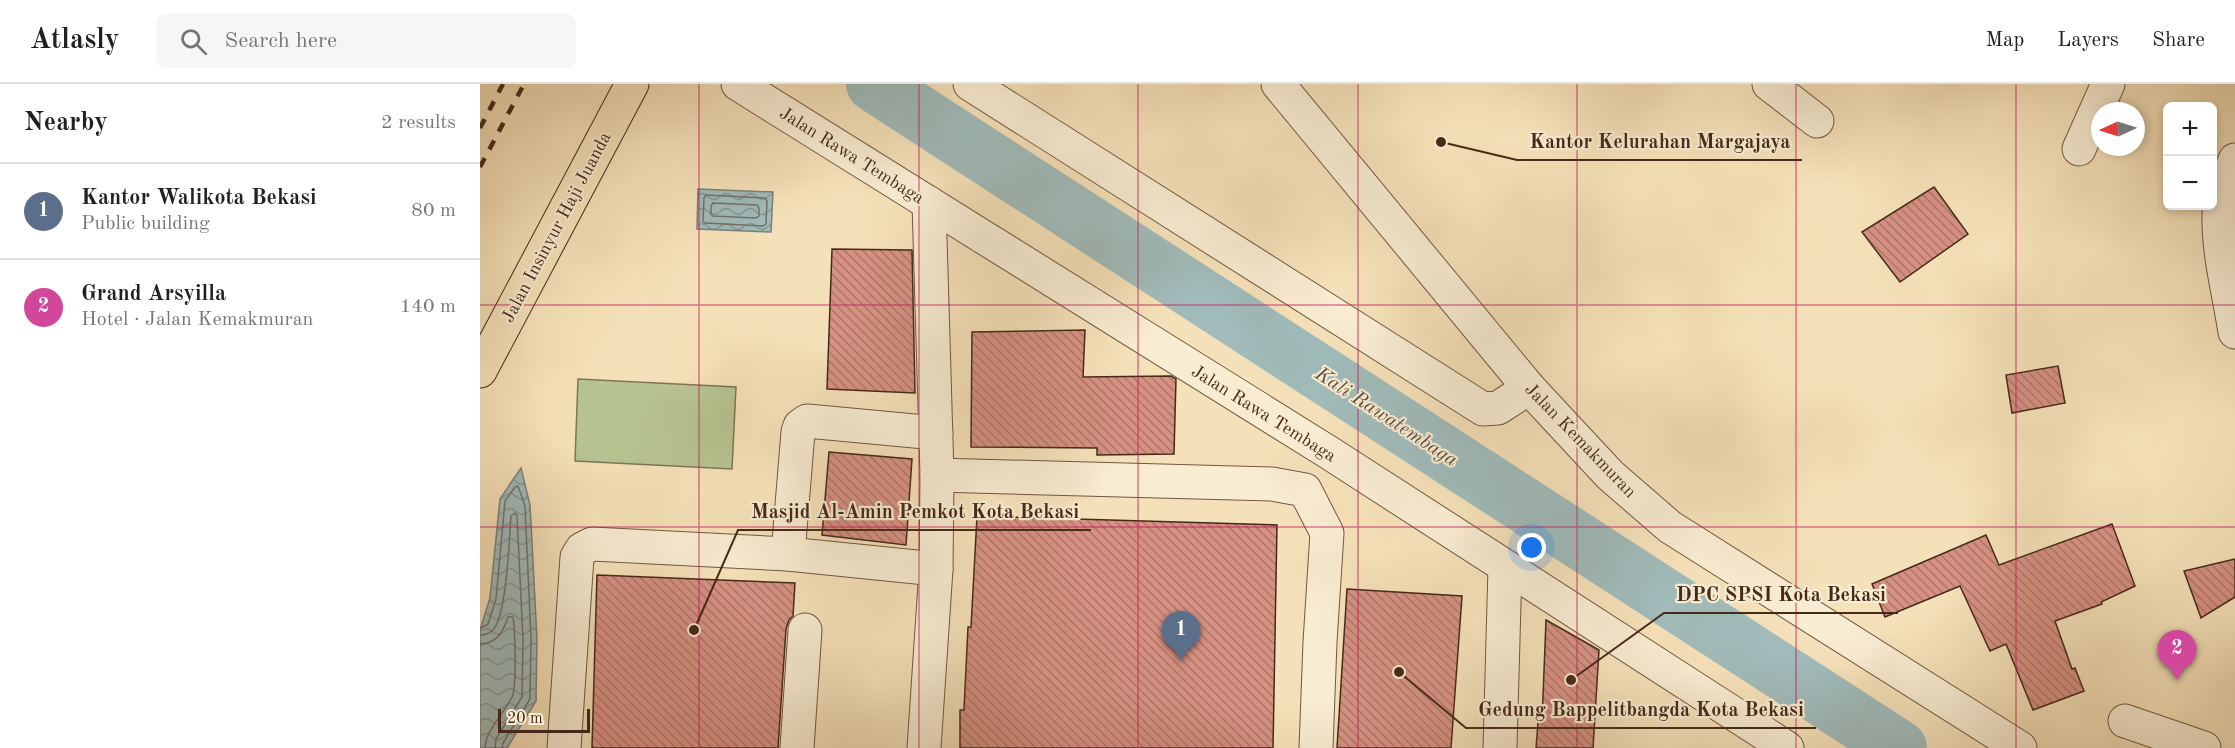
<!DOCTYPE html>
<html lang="en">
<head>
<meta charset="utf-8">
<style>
	:root { --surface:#fff; --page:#f6f6f6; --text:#202124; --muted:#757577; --line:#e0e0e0; --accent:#d93025 }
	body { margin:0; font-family:"Old Standard TT",serif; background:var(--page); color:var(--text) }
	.controls { position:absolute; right:18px; top:18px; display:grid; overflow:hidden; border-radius:9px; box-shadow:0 3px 9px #0003 }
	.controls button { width:54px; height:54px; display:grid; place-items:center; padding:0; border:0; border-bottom:2px solid var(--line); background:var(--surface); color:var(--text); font:30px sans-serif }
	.compass { position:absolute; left:1611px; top:18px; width:54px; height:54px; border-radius:50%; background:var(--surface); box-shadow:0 3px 9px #0003; rotate:266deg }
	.scale { position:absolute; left:18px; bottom:15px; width:92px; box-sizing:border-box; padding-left:6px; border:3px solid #462919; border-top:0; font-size:16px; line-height:21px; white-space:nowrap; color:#462919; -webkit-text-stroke:4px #f8ecd2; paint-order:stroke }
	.you { position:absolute; left:1052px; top:464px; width:21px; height:21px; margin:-15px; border:4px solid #fff; border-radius:50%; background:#1a73e8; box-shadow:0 0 0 9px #1a73e833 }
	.badge { display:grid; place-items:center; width:39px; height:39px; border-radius:50%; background:var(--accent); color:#fff; font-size:20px; font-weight:700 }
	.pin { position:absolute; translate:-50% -50px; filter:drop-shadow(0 2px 3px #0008) }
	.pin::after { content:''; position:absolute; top:32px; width:21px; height:18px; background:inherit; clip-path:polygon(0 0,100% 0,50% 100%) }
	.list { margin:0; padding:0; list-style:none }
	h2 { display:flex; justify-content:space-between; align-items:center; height:78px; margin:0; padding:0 24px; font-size:26px }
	h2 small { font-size:20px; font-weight:400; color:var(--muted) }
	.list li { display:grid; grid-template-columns:39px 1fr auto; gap:18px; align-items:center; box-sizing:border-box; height:96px; padding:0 24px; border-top:2px solid var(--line) }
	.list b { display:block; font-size:22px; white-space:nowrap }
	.list p { margin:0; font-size:20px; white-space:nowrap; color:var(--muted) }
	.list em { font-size:20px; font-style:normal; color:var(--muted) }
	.icon { flex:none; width:33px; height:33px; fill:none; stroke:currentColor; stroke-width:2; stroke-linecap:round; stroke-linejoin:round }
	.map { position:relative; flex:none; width:1755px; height:664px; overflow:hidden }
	header { display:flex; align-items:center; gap:36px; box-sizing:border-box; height:84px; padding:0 30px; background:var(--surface); border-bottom:2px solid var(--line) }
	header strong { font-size:28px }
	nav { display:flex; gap:33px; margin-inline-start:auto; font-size:21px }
	.search { width:420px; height:54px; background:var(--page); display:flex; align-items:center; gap:15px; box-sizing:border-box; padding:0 21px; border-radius:9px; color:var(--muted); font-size:22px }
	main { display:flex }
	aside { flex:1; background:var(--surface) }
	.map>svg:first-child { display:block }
	.pitch { fill:#b7c492; stroke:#7e7656; stroke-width:1.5 }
	.water { fill:url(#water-waves); stroke:#7c817a; stroke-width:1.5 }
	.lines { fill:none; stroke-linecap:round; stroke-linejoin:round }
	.shore { stroke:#73726a; stroke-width:1.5 }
	.river { stroke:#a0bbba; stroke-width:56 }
	.building { fill:url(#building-back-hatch); stroke:#462919; stroke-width:1.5 }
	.minor-casing { stroke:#725741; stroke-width:35 }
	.major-casing { stroke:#462919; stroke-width:35 }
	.minor { stroke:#f8ecd2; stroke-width:33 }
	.major { stroke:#f5e1b9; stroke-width:33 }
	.rail { stroke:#462919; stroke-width:4.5; stroke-dasharray:10 10; stroke-linecap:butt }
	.grid { fill:none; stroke:#c2185b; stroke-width:1.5; stroke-opacity:0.55 }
	.labels { text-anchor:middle; stroke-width:4.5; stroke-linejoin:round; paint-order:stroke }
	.street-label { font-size:18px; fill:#462919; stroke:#f8ecd2 }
	.water-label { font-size:20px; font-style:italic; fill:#5c4e41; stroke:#f8ecd2 }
	.leader { fill:none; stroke:#462919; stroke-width:2 }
	.callout-dot { fill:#462919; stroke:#f8ecd2; stroke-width:2 }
	.callout-label { font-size:20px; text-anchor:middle; font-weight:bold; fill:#462919; stroke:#f8ecd2; stroke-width:4.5; stroke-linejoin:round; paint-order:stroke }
</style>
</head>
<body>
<header>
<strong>Atlasly</strong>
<div class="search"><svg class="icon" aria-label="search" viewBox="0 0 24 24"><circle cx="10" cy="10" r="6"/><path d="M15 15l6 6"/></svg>Search here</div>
<nav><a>Map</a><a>Layers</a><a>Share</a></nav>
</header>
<main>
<aside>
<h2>Nearby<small>2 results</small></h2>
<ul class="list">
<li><span class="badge" style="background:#5c6f8a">1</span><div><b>Kantor Walikota Bekasi</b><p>Public building</p></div><em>80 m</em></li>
<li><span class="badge" style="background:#d1479c">2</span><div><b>Grand Arsyilla</b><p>Hotel · Jalan Kemakmuran</p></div><em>140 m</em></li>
</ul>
</aside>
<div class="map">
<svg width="1755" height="664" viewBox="0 0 1755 664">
	<defs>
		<pattern id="water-waves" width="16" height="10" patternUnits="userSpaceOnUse" patternTransform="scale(1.5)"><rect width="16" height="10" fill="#a0bbba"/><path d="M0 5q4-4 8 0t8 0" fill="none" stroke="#849896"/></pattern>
		<pattern id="building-back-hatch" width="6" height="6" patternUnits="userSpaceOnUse" patternTransform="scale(1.5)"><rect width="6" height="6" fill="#d69182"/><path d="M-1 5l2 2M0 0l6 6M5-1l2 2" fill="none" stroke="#af766a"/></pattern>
	</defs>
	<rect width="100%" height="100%" fill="#f5e1b9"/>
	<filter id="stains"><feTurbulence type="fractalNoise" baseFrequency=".00333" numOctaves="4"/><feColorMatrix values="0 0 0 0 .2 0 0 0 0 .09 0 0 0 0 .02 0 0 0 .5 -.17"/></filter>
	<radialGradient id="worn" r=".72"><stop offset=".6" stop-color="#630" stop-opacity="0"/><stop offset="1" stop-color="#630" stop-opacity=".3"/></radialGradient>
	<polygon class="pitch" points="98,295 256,303 252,385 95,377"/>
	<g class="water">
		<polygon points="218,105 293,108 291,148 217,145"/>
		<polygon points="41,384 50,421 57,555 56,617 27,664 0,664 0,546 10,514 20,415"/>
	</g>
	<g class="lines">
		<g class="shore">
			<polygon points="226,111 285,114 287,117 286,140 283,142 225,139 223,137 224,114"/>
			<polygon points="233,119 277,121 279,124 279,132 276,134 233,132 231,130 231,122"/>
			<polyline points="0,544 8,540 16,515 25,417 35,403 38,402 45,422 51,555 50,615 23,659 22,664"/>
			<path d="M 0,551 C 5,551 9,550 13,546 C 27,530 29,456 31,432 L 35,429 L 37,432 L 43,555 L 42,613 L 16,655 L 15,664"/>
			<path d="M 0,560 C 18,559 23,548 28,533 L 33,533 C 35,545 37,603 32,613 C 24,630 6,645 5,664"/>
		</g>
		<polyline class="river" points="394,0 1419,664"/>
	</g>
	<g class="building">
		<polygon points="1454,103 1488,150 1420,198 1382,148"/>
		<polygon points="352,165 432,166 435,309 347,305"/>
		<polygon points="605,246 603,293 691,292 696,295 694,370 617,371 617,364 491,363 492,248"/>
		<polygon points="1578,282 1585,319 1532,329 1526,291"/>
		<polygon points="349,368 432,375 426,461 342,451"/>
		<polygon points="497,432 797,441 793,664 480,664 480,626 484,626 488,543 491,543"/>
		<polygon points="1632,440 1655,502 1621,518 1622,520 1575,537 1592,585 1595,584 1604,607 1553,626 1526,560 1510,567 1480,502 1405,533 1392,500 1506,451 1519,481"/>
		<polygon points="1755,475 1755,513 1721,534 1704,487"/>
		<polygon points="117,491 315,499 313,532 309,536 306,545 298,664 112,664"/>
		<polygon points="867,505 982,512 971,664 857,664"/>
		<polygon points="1066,536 1119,566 1113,664 1056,664 1058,638 1062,638"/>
	</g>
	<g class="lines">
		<g class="minor-casing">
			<g id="minor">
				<polyline points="258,0 848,368 1307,664"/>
				<polyline points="490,0 1003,325 1018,324 1049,304"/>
				<polyline points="798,0 1049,304 1130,391 1190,443 1540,664"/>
				<polyline points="1289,0 1337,37"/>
				<polyline points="1599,65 1628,0"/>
				<path d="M 1755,76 C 1748,93 1740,111 1739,130 C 1738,169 1749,209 1755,248"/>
				<polyline points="457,391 792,400 825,406 847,449 840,558 836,664"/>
				<polyline points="308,470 318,348 320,342 327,337 456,349"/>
				<polyline points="1645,637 1724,664"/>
				<polyline points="84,664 97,473 102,465 112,460 308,470 456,485"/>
				<polyline points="317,664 325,546"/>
				<polyline points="444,664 456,485 457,391 449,119"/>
				<polyline points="1020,664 1025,483"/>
			</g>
		</g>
		<g class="major-casing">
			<polyline id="major" points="0,287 152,0"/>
		</g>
		<use href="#minor" class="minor"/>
		<use href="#major" class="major"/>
		<g class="rail">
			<polyline points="0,44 23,0"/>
			<polyline points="0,83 44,0"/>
		</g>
	</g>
	<path class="grid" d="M 219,0 L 219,664M 439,0 L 439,664M 658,0 L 658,664M 878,0 L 878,664M 1097,0 L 1097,664M 1316,0 L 1316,664M 1536,0 L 1536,664M 0,221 L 1755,221M 0,443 L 1755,443"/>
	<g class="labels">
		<g class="street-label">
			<text transform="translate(372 71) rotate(32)" y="6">Jalan Rawa Tembaga</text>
			<text transform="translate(76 143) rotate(-62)" y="6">Jalan Insinyur Haji Juanda</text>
			<text transform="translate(784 329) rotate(32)" y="6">Jalan Rawa Tembaga</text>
			<text transform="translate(1101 356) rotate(46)" y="6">Jalan Kemakmuran</text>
		</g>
		<g class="water-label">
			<text transform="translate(907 332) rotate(33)" y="7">Kali Rawatembaga</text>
		</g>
	</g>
	<path class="leader" d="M961 58L1037 76H1322M214 546L258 446H611M1091 596L1184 529H1418M919 588L986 644H1336"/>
	<g class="callout-dot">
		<circle cx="961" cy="58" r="6"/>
		<circle cx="214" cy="546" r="6"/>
		<circle cx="1091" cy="596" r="6"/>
		<circle cx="919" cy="588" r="6"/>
	</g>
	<g class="callout-label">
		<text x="1180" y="64">Kantor Kelurahan Margajaya</text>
		<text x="435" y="434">Masjid Al-Amin Pemkot Kota Bekasi</text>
		<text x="1301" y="517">DPC SPSI Kota Bekasi</text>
		<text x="1161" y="632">Gedung Bappelitbangda Kota Bekasi</text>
	</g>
	<rect width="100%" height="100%" filter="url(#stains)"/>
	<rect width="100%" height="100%" fill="url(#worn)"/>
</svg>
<div class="controls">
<button>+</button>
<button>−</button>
</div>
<svg class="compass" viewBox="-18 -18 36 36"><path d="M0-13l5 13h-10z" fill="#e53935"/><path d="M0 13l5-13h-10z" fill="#757577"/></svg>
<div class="scale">20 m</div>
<div class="you"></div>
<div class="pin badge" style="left:701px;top:577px;background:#5c6f8a">1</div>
<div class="pin badge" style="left:1697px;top:596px;background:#d1479c">2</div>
</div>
</main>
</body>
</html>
